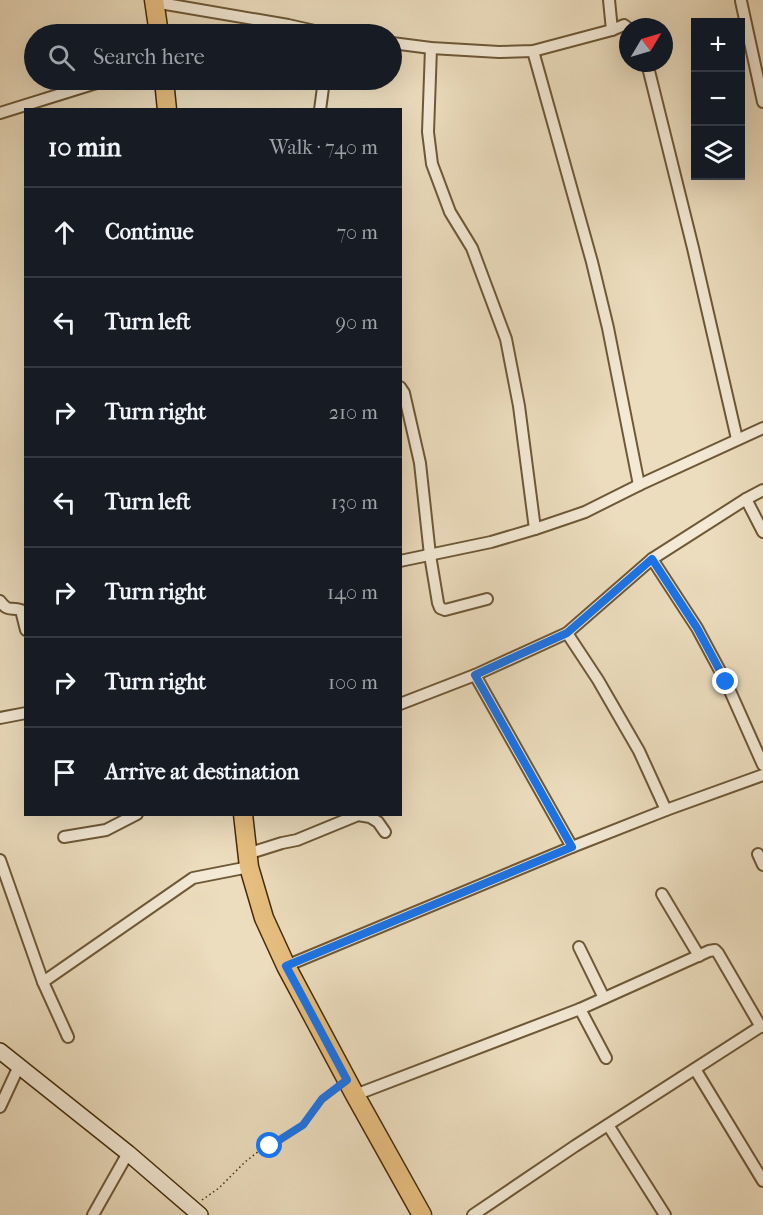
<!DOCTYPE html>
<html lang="en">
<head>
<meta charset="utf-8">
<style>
	:root { --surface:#171b24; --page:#242831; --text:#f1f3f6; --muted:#9ea1a6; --line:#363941 }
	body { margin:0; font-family:"IM FELL French Canon",serif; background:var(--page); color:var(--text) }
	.controls { position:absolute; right:18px; top:18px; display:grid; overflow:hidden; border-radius:0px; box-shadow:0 6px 24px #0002 }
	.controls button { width:54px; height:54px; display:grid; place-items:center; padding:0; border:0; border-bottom:2px solid var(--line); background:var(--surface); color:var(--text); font:30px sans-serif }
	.compass { position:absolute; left:619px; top:18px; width:54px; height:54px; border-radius:50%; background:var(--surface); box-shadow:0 6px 24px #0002; rotate:52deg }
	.stop { position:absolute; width:18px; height:18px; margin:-14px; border:4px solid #1a73e8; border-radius:50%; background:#fff }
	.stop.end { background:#1a73e8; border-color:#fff; box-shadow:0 2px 6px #0008 }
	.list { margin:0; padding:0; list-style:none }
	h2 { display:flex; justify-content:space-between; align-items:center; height:78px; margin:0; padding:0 24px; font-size:26px }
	h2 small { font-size:20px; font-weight:400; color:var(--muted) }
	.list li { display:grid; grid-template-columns:39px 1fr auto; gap:18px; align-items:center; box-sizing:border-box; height:90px; padding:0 24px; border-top:2px solid var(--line) }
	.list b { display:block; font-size:22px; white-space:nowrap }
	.list em { font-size:20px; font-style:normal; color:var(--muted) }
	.icon { flex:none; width:33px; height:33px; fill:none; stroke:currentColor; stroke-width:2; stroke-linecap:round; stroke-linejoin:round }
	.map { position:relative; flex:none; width:763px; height:1215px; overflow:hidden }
	.search { position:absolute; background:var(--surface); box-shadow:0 6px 24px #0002; left:24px; top:24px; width:378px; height:66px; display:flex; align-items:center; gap:15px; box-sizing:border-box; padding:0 21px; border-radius:33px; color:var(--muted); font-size:22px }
	.panel { position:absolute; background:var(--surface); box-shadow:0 6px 24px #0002; left:24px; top:108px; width:378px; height:708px; border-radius:0px }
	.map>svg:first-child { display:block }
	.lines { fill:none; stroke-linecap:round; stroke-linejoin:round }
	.street-casing { stroke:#6e5836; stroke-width:14 }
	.secondary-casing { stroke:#442c08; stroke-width:18 }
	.primary-casing { stroke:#442c08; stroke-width:21 }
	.path { stroke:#442c08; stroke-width:1.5; stroke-dasharray:1.5 3; stroke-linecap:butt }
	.street { stroke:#f3e9d5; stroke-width:10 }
	.secondary { stroke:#f3e9d5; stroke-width:15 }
	.primary { stroke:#e6be7f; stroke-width:18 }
	.route { stroke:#1a73e8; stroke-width:8 }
</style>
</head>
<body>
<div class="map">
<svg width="763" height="1215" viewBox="0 0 763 1215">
	<rect width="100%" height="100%" fill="#ecddbe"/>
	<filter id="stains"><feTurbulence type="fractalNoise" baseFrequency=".00333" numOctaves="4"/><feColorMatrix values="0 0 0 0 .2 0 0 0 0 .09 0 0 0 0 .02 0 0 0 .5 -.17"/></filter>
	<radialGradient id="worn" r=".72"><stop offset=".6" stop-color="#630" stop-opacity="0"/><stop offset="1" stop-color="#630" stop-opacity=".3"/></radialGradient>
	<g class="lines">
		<g class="street-casing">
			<g id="street">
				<polyline points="609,0 612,30"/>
				<polyline points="741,1 763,102"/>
				<polyline points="154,2 288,25 328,34"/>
				<polyline points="392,43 431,48 499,52 533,51 612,30 624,25 628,28"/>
				<polyline points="431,48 428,132 432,164 450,212 472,248 506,339 519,406 535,529"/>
				<polyline points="533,51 592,262 608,328 639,485"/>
				<polyline points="647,63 693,248 737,439"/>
				<polyline points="320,110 324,80"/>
				<polyline points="0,113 106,80"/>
				<polyline points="400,387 404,393 420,463 430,555 438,603 440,608 445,610 487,599"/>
				<polyline points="746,499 763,532"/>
				<polyline points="652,559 697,628 726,682 763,765"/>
				<polyline points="400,561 491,542 535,529 585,512 639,485 763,428"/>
				<path d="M 0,601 C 8,612 10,607 21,610 L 26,630"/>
				<polyline points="567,633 598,680 639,751 666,810"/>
				<polyline points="475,675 572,847"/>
				<polyline points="400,704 475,675 567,633 652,559 746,499 763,490"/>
				<polyline points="0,718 26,713"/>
				<polyline points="64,837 106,830 137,814"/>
				<polyline points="247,854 282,843 297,840 358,815 370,817 378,822 385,832"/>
				<polyline points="758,854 763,865"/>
				<polyline points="0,860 43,982 68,1037"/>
				<polyline points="662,894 699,956"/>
				<polyline points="579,947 604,998"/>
				<polyline points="286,966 572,847 666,810 763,775"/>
				<polyline points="43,982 193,878 249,867"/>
				<polyline points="580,1009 606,1058"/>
				<polyline points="695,1069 763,1181"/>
				<polyline points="355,1095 580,1009 709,951 715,950 718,953 761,1027"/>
				<polyline points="0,1107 19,1066"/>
				<polyline points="608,1125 665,1215"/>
				<polyline points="93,1215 128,1153"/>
				<polyline points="473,1215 575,1146 763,1025"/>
			</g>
		</g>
		<g class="secondary-casing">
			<polyline id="secondary" points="0,1051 128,1153 200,1215"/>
		</g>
		<g class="primary-casing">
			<g id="primary">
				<polyline points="154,0 159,34"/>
				<polyline points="164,80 167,110"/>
				<polyline points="243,814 249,867 264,918 286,966 355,1095 422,1215"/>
			</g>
		</g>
		<polyline class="path" points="202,1200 219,1188 245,1162 259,1151 270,1146 303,1125 322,1099 335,1089"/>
		<use href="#street" class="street"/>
		<use href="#secondary" class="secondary"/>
		<use href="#primary" class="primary"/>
	</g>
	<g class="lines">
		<polyline class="route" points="270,1146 303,1125 322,1099 347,1080 286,966 572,847 475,675 567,633 652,559 697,628 726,682"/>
	</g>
	<rect width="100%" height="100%" filter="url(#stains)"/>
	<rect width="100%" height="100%" fill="url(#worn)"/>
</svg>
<div class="controls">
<button>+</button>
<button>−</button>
<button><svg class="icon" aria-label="layers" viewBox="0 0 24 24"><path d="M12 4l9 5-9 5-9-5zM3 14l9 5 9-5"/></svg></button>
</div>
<svg class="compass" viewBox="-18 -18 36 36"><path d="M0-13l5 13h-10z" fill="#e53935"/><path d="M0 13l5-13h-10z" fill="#9ea1a6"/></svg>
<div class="stop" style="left:270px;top:1146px"></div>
<div class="stop end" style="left:726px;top:682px"></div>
<div class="search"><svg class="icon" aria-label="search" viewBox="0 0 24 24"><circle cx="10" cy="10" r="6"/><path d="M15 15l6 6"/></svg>Search here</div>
<section class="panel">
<h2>10 min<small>Walk · 740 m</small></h2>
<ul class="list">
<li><svg class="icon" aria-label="ahead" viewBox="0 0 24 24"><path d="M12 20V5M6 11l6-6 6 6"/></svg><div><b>Continue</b></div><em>70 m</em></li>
<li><svg class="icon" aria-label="left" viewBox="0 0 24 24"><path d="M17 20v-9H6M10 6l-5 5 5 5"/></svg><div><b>Turn left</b></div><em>90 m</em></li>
<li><svg class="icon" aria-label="right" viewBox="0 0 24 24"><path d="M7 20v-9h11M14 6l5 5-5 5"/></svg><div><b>Turn right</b></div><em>210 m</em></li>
<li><svg class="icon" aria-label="left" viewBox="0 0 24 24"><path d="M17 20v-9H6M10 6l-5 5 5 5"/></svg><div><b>Turn left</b></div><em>130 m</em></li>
<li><svg class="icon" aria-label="right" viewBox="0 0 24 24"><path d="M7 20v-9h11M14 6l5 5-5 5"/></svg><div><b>Turn right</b></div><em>140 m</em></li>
<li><svg class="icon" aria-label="right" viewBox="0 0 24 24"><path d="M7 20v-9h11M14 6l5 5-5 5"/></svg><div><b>Turn right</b></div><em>100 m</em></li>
<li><svg class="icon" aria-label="arrive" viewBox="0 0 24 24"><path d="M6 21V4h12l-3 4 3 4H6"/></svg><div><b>Arrive at destination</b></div></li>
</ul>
</section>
</div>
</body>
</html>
